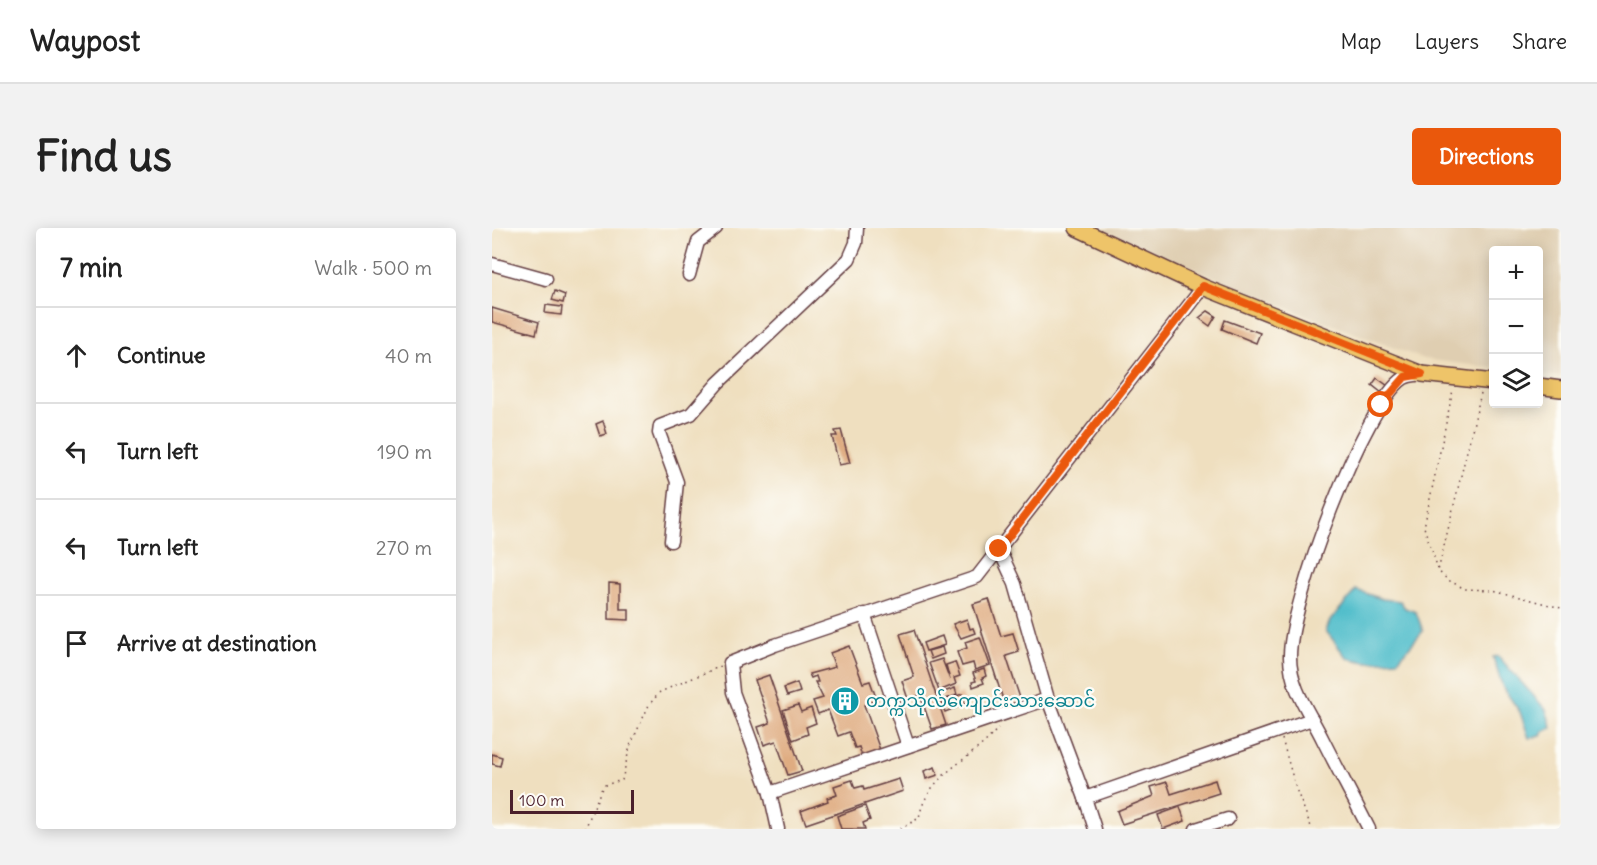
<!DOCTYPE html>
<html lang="en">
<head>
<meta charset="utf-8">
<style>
	:root { --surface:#fff; --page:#f2f2f2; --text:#222; --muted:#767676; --line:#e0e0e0; --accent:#ea580c }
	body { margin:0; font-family:Delius,"Noto Sans Myanmar",sans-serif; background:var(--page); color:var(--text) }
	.controls { position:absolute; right:18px; top:18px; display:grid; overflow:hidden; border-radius:6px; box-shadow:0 3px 15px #0003 }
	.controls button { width:54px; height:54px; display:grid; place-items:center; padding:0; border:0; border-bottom:2px solid var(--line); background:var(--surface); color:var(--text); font:30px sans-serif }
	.scale { position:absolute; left:18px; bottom:15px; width:124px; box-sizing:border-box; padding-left:6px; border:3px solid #4a1f2b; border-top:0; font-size:16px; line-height:21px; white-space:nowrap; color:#4a1f2b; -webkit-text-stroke:4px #fdfcf7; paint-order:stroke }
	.stop { position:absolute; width:18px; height:18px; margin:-14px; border:4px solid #ea580c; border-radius:50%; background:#fff }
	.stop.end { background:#ea580c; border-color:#fff; box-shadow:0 2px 6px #0008 }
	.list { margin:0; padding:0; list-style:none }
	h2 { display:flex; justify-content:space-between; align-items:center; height:78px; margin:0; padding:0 24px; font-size:26px }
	h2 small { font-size:20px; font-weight:400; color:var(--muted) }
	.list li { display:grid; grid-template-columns:39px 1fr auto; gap:18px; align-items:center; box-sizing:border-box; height:96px; padding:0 24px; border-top:2px solid var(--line) }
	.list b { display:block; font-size:22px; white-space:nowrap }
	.list em { font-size:20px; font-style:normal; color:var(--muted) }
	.icon { flex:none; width:33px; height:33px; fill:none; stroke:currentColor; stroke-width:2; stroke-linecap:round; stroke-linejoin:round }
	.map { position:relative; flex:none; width:1069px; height:601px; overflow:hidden; border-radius:6px }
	header { display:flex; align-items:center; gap:36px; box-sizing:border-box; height:84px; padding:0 30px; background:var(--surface); border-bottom:2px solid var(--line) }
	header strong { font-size:28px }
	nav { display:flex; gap:33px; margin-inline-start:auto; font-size:21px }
	.intro { display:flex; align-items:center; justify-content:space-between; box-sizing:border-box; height:144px; padding:0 36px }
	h1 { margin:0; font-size:42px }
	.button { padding:15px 27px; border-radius:6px; background:var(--accent); color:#fff; font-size:21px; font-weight:700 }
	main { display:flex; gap:36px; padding:0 36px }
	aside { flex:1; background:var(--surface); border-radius:6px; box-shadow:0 3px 15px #0003 }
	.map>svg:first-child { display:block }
	.built { fill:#dfceb1 }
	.water { fill:#51becb; stroke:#4e6e7b; stroke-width:1.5 }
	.building { fill:#dfac81 }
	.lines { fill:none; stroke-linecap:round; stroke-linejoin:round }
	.minor-casing { stroke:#633c41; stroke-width:15 }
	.major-casing { stroke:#633c41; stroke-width:18 }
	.path { stroke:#633c41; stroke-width:1.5; stroke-dasharray:1.5 4.5; stroke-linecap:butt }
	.minor { stroke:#fff; stroke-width:12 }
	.major { stroke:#eec469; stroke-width:15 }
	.route { stroke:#ea580c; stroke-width:8 }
	.labels { text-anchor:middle; stroke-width:4.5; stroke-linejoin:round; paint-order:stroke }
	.culture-label { font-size:18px; fill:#0d838f; stroke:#fdfcf7; text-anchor:start }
</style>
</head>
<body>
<header>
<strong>Waypost</strong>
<nav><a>Map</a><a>Layers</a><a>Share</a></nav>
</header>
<div class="intro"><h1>Find us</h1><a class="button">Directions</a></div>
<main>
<aside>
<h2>7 min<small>Walk · 500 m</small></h2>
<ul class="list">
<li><svg class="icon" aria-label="ahead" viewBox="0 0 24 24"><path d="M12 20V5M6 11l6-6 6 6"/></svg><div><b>Continue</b></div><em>40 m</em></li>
<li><svg class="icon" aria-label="left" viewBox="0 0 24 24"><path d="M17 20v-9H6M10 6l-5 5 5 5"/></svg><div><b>Turn left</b></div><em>190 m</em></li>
<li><svg class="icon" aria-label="left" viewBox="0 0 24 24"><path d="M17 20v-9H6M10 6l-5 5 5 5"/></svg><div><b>Turn left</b></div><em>270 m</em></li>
<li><svg class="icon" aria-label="arrive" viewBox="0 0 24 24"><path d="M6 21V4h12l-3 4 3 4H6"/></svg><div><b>Arrive at destination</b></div></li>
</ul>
</aside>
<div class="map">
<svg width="1069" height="601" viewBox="0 0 1069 601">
	<rect width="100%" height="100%" fill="#fdfcf7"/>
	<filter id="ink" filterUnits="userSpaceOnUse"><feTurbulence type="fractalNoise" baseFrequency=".0167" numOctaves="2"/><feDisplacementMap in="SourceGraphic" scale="12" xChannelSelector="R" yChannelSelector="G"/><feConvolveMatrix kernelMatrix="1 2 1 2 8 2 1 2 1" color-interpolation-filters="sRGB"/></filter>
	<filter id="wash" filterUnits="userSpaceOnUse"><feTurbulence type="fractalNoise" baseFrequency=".008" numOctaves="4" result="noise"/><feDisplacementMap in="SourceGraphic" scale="24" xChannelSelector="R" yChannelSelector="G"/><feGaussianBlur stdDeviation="1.35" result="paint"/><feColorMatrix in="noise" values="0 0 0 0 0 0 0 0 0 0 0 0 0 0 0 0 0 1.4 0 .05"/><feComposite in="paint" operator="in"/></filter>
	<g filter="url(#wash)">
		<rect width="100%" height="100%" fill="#efdfbf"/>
		<polygon class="built" points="608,0 1069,0 1069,149 1047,146 1046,22 1002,22 1001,140 932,131 785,76"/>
		<g class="water">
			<polygon points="864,362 890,371 908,373 913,380 924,384 931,403 906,432 874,434 855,430 834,403 838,393"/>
			<polygon points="1006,428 1054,482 1060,500 1051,503 1049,508 1037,510 1028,484 1011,460 1001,429"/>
		</g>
		<g id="blocks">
			<g class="building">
				<polygon points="63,63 73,67 71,75 60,72"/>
				<polygon points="54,77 70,79 69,87 53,85"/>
				<polygon points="0,80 47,94 44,106 0,94"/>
				<polygon points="716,83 724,88 718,98 707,90"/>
				<polygon points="733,92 768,105 764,115 730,101"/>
				<polygon points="885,150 896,158 890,165 880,157"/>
				<polygon points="111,193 115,206 108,208 104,196"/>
				<polygon points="349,202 358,235 347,237 340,208 345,208 343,203"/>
				<polygon points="117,355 128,356 128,381 137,381 137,392 117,391"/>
				<polygon points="497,371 509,408 521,405 527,424 514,428 529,473 513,478 481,376"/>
				<polygon points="475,391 478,401 481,400 483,405 469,410 461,396"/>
				<polygon points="422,402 454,497 440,501 428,467 416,471 410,453 422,449 408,406"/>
				<polygon points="450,408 453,417 434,423 431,415"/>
				<polygon points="488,409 498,437 483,442 481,435 470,438 465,424 475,420 473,414"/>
				<polygon points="357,418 371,455 378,453 385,472 372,477 388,522 370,528 367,519 363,520 357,504 346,508 336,482 326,486 321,473 331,470 323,454 326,454 324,448 319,450 317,446 343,439 338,425"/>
				<polygon points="450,419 452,426 439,431 436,423"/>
				<polygon points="450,431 458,452 454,437 463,434 468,448 462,450 464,456 447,463 437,435"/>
				<polygon points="492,441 494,448 490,450 492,455 481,459 480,454 484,453 481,445"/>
				<polygon points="277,447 310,543 296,547 284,513 272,517 266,499 278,495 263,452"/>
				<polygon points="305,455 308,464 295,468 292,460"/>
				<polygon points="463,460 465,467 451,472 449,465"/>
				<polygon points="470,466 473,476 453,484 450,476 454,474 454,472"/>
				<polygon points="306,477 309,484 319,480 324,495 314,499 316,506 301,512 291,482"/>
				<polygon points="0,526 10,529 8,538 0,536"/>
				<polygon points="443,539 446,547 434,551 432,543"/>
				<polygon points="407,551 411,563 314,596 309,583 336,573 335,570 345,567 342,558 360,552 363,560 371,558 372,562"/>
				<polygon points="723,552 727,565 630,596 625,583 662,568 659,559 675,554 679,566"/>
				<polygon points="373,578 378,592 371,595 373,601 349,601 345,588"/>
				<polygon points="688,579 693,593 671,601 666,587"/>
			</g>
		</g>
	</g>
	<g filter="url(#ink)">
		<use href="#blocks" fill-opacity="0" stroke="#633c41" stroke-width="1.5"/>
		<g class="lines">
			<g class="minor-casing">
				<g id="minor">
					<polyline points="0,36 54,51"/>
					<polyline points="197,47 206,14 224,0"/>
					<polyline points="179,313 185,254 167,205 168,198 199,186 226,155 357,31 364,15 365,0"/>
					<polyline points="507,321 523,356 556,471 593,570 820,491"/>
					<polyline points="372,386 416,518"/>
					<polyline points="278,565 556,471"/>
					<polyline points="593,570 603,601"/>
					<polyline points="286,601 278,565 241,464 238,435 283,417 485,349 711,59"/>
					<polyline points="704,601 736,591"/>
					<path d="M 877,601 C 862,571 846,542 831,512 C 818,485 798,460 798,429 C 797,378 871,177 912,150 C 917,147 925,147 930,146"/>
				</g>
			</g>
			<g class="major-casing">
				<g id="major">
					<polyline points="585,0 711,59 930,146 1002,154"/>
					<polyline points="1046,158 1069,161"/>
				</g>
			</g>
			<g class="path">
				<polyline points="989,165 946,343 956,352 973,361 1001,362 1069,380"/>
				<polyline points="946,341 932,299 961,162"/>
				<polyline points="790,511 804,561 820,601"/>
				<polyline points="93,601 109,562 113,557 130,552 138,518 157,477 168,464 229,438"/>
				<path d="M 408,601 L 427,590 C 436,543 480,534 506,500"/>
			</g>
			<use href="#minor" class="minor"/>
			<use href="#major" class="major"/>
		</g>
	</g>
	<g class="lines" filter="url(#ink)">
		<polyline class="route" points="507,321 711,58 930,146 913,149 889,177"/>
	</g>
	<defs>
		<g id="building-disc" transform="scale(1.5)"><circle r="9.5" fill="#0f9aa8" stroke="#fdfcf7"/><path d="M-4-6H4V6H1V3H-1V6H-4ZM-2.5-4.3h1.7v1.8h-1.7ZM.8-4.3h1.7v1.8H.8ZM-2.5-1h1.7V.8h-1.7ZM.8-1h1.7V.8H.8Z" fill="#fff"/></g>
	</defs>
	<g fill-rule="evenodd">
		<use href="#building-disc" x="353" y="473"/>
	</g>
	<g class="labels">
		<g class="culture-label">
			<text x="374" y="479">တက္ကသိုလ်ကျောင်းသားဆောင်</text>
		</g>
	</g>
</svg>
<div class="controls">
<button>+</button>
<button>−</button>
<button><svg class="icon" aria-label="layers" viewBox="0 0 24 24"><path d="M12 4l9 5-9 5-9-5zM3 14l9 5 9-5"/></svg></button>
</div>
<div class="scale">100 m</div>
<div class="stop" style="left:889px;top:177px"></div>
<div class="stop end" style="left:507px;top:321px"></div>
</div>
</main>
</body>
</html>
